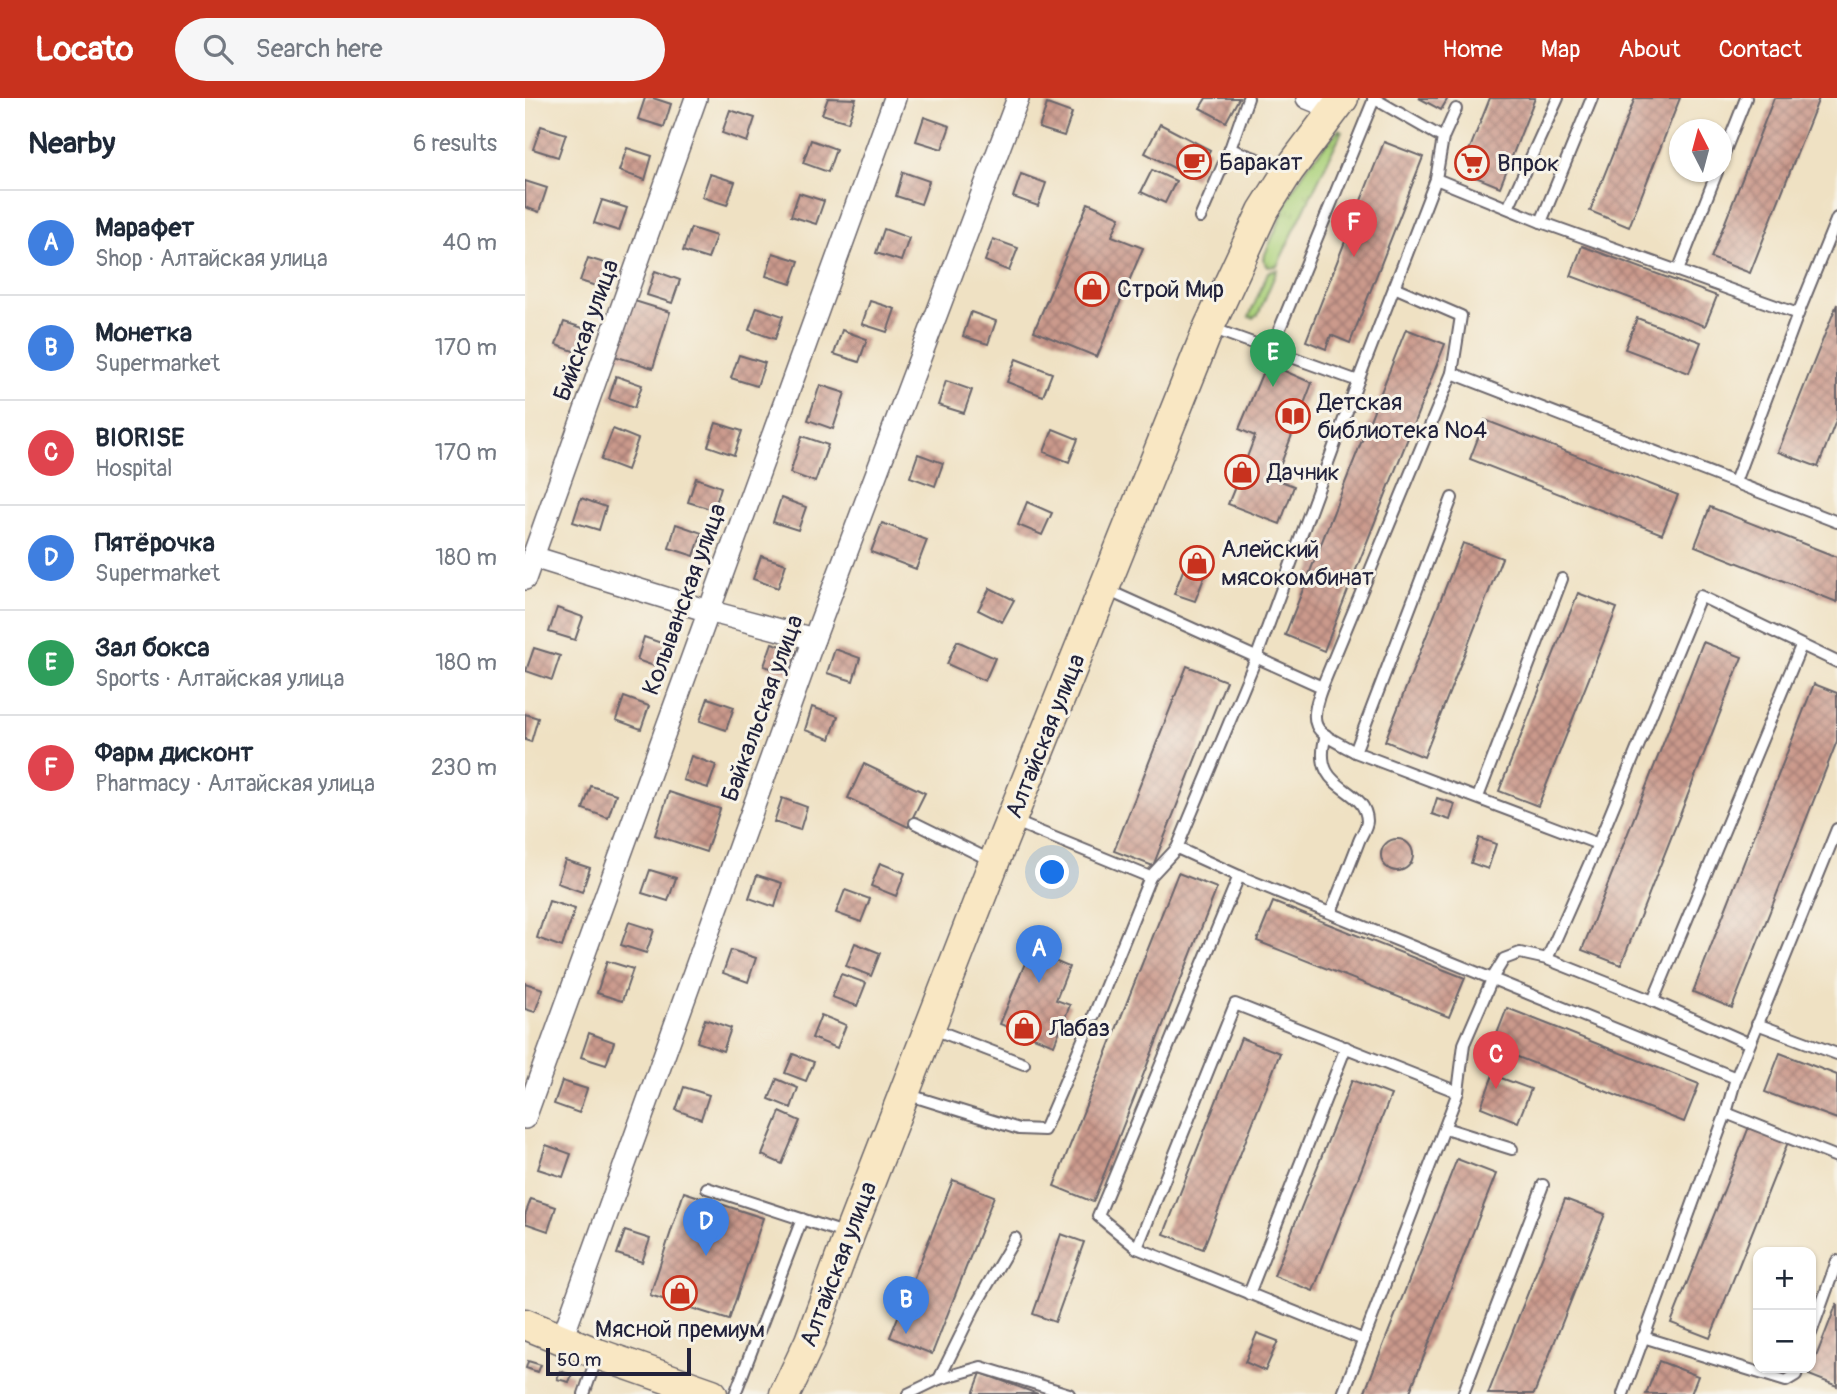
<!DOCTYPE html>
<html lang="en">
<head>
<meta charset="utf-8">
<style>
	:root { --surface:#fff; --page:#f6f6f7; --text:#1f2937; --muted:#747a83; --line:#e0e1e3; --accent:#c8321e }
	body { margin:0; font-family:Pangolin,sans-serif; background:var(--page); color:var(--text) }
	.controls { position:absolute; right:21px; bottom:21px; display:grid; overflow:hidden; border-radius:14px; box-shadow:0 2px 5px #0004 }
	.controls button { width:63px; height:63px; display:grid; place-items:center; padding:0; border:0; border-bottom:2px solid var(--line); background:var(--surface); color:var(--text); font:35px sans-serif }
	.compass { position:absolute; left:1144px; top:21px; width:63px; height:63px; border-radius:50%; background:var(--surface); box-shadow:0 2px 5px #0004; rotate:354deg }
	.scale { position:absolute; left:21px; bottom:18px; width:145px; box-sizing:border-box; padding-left:7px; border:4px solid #22223b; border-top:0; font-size:19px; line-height:24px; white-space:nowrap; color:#22223b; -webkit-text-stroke:5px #f7f3e8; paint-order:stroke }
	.you { position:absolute; left:528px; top:775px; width:24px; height:24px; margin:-18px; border:5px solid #fff; border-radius:50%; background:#1a73e8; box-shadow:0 0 0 10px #1a73e833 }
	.badge { display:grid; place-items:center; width:46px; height:46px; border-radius:50%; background:var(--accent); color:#fff; font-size:23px; font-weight:700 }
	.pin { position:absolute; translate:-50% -58px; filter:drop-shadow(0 2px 4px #0008) }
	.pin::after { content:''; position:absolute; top:37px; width:24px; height:21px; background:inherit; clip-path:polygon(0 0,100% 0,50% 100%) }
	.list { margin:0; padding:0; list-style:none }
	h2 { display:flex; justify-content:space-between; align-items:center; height:91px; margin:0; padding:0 28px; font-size:30px }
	h2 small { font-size:23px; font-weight:400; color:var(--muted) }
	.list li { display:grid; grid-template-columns:46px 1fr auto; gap:21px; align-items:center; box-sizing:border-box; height:105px; padding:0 28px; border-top:2px solid var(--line) }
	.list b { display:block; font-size:26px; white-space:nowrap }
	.list p { margin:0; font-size:23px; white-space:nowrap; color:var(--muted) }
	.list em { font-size:23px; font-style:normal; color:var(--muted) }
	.icon { flex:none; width:38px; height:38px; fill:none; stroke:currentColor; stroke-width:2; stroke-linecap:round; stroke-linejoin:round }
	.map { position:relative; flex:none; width:1312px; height:1296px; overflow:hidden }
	header { display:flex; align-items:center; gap:42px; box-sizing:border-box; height:98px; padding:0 35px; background:var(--accent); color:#fff }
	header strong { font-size:33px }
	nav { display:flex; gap:38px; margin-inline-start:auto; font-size:24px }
	.search { width:490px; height:63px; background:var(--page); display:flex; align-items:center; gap:18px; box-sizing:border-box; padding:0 24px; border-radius:38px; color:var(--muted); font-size:26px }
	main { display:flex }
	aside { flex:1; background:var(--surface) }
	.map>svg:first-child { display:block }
	.grass { fill:url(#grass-tufts); stroke:#677a5b; stroke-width:2 }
	.building { fill:url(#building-cross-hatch) }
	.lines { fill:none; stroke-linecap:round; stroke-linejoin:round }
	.service-casing { stroke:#6a656b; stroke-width:14 }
	.minor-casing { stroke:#6a656b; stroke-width:24 }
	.secondary-casing { stroke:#6a656b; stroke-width:33 }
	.service { stroke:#fff; stroke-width:10 }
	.minor { stroke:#fff; stroke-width:21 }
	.secondary { stroke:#f9e7c3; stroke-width:30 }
	.labels { text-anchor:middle; stroke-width:6; stroke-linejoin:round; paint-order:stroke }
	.poi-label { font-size:24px; fill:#22223b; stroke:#f7f3e8; text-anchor:start }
	.street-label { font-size:24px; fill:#22223b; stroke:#f7f3e8 }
</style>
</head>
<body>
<header>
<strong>Locato</strong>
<div class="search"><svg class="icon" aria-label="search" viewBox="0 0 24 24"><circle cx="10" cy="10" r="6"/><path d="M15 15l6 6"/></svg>Search here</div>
<nav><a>Home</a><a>Map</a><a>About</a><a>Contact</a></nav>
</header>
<main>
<aside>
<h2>Nearby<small>6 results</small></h2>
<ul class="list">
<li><span class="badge" style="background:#3f7fe0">A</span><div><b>Марафет</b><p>Shop · Алтайская улица</p></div><em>40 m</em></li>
<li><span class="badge" style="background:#3f7fe0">B</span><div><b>Монетка</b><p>Supermarket</p></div><em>170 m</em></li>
<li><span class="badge" style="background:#e0444e">C</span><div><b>BIORISE</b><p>Hospital</p></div><em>170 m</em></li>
<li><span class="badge" style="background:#3f7fe0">D</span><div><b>Пятёрочка</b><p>Supermarket</p></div><em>180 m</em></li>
<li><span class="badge" style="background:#2e9e5b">E</span><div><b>Зал бокса</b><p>Sports · Алтайская улица</p></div><em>180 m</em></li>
<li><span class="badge" style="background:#e0444e">F</span><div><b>Фарм дисконт</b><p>Pharmacy · Алтайская улица</p></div><em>230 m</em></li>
</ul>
</aside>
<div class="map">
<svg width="1312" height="1296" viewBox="0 0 1312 1296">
	<defs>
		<pattern id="grass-tufts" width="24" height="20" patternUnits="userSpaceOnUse" patternTransform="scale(1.75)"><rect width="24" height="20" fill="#acd27b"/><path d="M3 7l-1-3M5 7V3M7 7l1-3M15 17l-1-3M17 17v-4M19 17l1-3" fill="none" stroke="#94b46b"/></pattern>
		<pattern id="building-cross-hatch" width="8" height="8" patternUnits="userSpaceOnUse" patternTransform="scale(1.75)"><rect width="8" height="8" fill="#cb9a8c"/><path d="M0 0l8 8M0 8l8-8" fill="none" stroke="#a47d74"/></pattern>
	</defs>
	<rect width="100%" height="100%" fill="#f7f3e8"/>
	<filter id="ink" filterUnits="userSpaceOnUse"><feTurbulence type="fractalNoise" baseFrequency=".0143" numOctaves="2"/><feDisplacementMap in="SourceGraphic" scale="14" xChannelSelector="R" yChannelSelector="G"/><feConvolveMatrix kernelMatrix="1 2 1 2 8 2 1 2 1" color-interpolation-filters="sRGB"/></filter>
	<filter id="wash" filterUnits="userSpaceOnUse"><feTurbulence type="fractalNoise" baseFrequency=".00686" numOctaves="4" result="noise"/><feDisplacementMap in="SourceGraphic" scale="28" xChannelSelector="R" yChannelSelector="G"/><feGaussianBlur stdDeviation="1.57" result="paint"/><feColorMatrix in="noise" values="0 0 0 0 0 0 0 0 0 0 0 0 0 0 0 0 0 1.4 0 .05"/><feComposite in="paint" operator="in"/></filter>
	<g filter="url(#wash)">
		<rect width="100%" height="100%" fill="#efe1c3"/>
		<g class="grass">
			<polygon points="814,31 817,33 752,168 743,169 738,161 768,91 785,65"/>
			<polygon points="752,172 733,217 728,220 724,219 743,174"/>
		</g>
		<g id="blocks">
			<g class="building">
				<polygon points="120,0 128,0 146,6 139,29 113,21"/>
				<polygon points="303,0 331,1 323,24 297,16"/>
				<polygon points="681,0 714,0 701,24 675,10"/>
				<polygon points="894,0 923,0 916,12"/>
				<polygon points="965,0 1010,0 975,89 936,73"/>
				<polygon points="1110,0 1155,0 1104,129 1065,113"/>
				<polygon points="1249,0 1294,0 1225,175 1186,160"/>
				<polygon points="522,6 547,15 539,38 514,30"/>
				<polygon points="205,12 230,20 222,44 197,35"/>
				<polygon points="399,19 425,28 417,51 391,43"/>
				<polygon points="635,26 685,52 670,81 620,55"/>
				<polygon points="16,28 41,36 33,59 8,51"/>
				<polygon points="286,42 311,51 303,74 278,65"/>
				<polygon points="859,44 898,59 825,245 806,237 801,251 781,243"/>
				<polygon points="102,50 127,58 120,82 94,73"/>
				<polygon points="627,72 651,83 640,105 616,94"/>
				<polygon points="378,74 404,83 396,106 371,98"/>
				<polygon points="185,76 210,84 202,107 177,99"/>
				<polygon points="496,76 521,85 513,108 488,99"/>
				<polygon points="0,83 22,90 14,114 0,109"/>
				<polygon points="274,95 299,103 291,126 266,118"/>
				<polygon points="77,102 102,110 94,133 69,125"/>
				<polygon points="563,105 595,119 587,138 618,150 572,259 509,233"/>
				<polygon points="166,130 191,138 183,161 158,153"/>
				<polygon points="359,131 384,140 376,163 351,155"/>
				<polygon points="468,141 493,150 484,173 460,163"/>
				<polygon points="1057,148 1192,198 1180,228 1046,178"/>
				<polygon points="248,155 274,163 266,186 241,178"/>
				<polygon points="63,160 89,168 81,191 55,183"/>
				<polygon points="130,173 155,182 147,205 122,197"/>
				<polygon points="103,201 145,214 128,270 86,257"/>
				<polygon points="345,203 370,211 362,234 337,226"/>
				<polygon points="1312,206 1312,320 1293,369 1253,354"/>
				<polygon points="232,209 258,218 250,241 224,232"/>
				<polygon points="446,214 471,223 463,246 438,238"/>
				<polygon points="1112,220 1176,244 1164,275 1100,251"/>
				<polygon points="39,224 64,232 57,256 31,247"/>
				<polygon points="881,231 920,246 799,553 760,537"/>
				<polygon points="317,232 342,241 334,264 309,256"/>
				<polygon points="214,257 240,265 232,288 206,280"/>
				<polygon points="491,261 527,275 518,298 482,284"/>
				<polygon points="755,271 787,285 750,381 769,388 755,426 703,406 712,384 707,383 716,360 721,362 730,338 714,331 736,278 743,272"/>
				<polygon points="91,278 117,287 109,310 84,301"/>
				<polygon points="421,283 447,292 439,315 413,307"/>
				<polygon points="295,287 320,295 308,331 283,322"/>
				<polygon points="960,322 1153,397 1137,436 945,361"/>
				<polygon points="191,325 217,333 209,357 183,348"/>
				<polygon points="88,331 113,341 102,372 76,362"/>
				<polygon points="528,331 553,341 544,364 519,354"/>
				<polygon points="277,338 303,347 290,384 265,375"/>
				<polygon points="393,356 418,365 410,388 385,379"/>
				<polygon points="171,380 196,389 189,412 163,404"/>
				<polygon points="56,400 81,409 74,432 48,424"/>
				<polygon points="256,400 281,409 273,432 248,424"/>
				<polygon points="502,404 527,415 517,437 493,427"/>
				<polygon points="1185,409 1312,459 1312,504 1170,448"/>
				<polygon points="357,425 402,442 391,471 346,454"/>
				<polygon points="151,426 177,435 169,458 144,450"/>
				<polygon points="938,445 977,460 899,659 860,643"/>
				<polygon points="667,449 688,457 670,503 649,496"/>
				<polygon points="236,458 261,466 253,490 228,481"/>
				<polygon points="465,490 489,502 477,524 453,512"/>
				<polygon points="1053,495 1092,510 1013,708 974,693"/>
				<polygon points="32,510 58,519 50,542 24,534"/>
				<polygon points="119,539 145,548 137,571 112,562"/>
				<polygon points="432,543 470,560 460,583 422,566"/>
				<polygon points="1178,544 1217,559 1096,867 1057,852"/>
				<polygon points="247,545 272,553 265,576 239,568"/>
				<polygon points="9,550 35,558 27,582 1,573"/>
				<polygon points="310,551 335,560 328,583 302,575"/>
				<polygon points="662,568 701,583 628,768 589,753"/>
				<polygon points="1289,586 1312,595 1312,643 1207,910 1168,894"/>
				<polygon points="99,599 124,608 116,631 91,622"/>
				<polygon points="183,600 209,609 201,632 175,623"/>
				<polygon points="287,609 313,618 305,641 280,632"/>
				<polygon points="0,616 13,620 6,644 0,642"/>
				<polygon points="166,658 191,667 183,690 158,682"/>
				<polygon points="339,666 400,695 383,729 323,700"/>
				<polygon points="66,688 91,696 83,720 58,711"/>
				<polygon points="144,694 195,711 181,754 130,737"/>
				<polygon points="257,700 282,709 275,732 249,724"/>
				<polygon points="912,700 930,706 925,722 907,716"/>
				<polygon points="954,740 971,746 963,771 946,765"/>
				<circle cx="872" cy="757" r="16"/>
				<polygon points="40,762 65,770 57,794 32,785"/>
				<polygon points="355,765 380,775 371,798 346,788"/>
				<polygon points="125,772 151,780 143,803 117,795"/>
				<polygon points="653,775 692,790 568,1104 529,1088"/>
				<polygon points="232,777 257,785 250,809 224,800"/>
				<polygon points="320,792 345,801 336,824 311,815"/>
				<polygon points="24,803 50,811 37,849 12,840"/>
				<polygon points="748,804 940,880 924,919 732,843"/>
				<polygon points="104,824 129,832 121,855 96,847"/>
				<polygon points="330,845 355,855 346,878 321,868"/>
				<polygon points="206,852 231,860 223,884 198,875"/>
				<polygon points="505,853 544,869 531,902 545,907 529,947 475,926"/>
				<polygon points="82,863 108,871 97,903 72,895"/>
				<polygon points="316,876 341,885 332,908 307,899"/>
				<polygon points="0,885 18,891 10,914 0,911"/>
				<polygon points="982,910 1174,986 1159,1024 967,949"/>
				<polygon points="296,917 321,927 312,950 287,940"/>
				<polygon points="180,921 206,930 198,953 172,944"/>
				<polygon points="64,935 89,944 81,967 56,959"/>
				<polygon points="716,940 755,955 678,1151 639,1136"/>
				<polygon points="1255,955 1312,977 1312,1021 1240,994"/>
				<polygon points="268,956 289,964 281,983 260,975"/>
				<polygon points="968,977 1006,991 993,1024 956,1009"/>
				<polygon points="252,981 273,990 266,1010 244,1001"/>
				<polygon points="827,982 866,997 788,1193 749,1178"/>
				<polygon points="37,983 62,991 54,1015 29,1006"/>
				<polygon points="159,989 184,997 176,1021 151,1012"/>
				<polygon points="255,1014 275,1023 257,1066 237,1057"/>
				<polygon points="1224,1029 1263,1044 1185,1240 1146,1225"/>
				<polygon points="21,1047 46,1056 38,1079 13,1071"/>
				<polygon points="932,1061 971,1076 884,1296 839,1296"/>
				<polygon points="428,1082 469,1098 407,1256 365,1239"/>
				<polygon points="159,1094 238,1120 204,1222 125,1197"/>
				<polygon points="6,1101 31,1109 23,1133 0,1125 0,1117"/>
				<polygon points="1040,1101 1080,1116 1009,1296 963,1296"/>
				<polygon points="100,1133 125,1141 117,1164 92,1156"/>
				<polygon points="536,1136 559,1144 530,1224 508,1216"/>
				<polygon points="1312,1205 1312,1288 1284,1277"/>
				<polygon points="732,1235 753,1243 740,1273 720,1264"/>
				<polygon points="3,1263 16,1267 13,1274 1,1270"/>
				<polygon points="1134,1263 1173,1278 1166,1296 1121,1296"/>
				<polygon points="35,1273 47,1277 44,1284 32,1281"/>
				<polygon points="456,1275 513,1296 448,1296"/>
			</g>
		</g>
	</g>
	<g filter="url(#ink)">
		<use href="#blocks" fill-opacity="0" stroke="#6a656b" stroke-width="2"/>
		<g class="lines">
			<g class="service-casing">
				<g id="service">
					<polyline points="848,0 918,40 911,81 1016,124 1273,216 1210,384"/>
					<polyline points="918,40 931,11"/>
					<polyline points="705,51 723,0"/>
					<polyline points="1196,63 1221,0"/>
					<polyline points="983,110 1033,0"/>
					<polyline points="675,120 705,51 761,71"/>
					<polyline points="1016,124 1067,0"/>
					<polyline points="1153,173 1192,74"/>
					<polyline points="1273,216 1312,120"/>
					<polyline points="746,252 849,1"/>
					<polyline points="927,275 1312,424"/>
					<polyline points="833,283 911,81"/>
					<path d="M 582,492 L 797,589 C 780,634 794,634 830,654 L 1073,746"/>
					<polyline points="797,589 927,275 936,218 869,189"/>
					<path d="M 801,637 C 784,695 841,686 842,723 C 842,729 836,738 834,743 C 825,767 815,791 806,814"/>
					<polyline points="830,654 927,400"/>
					<polyline points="953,699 1037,481"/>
					<polyline points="488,723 625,779"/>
					<polyline points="390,725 467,763"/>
					<polyline points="652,750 714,778 573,1118 612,1150 710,906 933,994 939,946 968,879 979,861 995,855 1022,861 1128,903 1223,945"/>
					<polyline points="714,778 1211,980 1201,1015 1098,1296"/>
					<polyline points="1022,861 1073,746 1175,498 1312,564"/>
					<polyline points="1128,903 1276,548"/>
					<polyline points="569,917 625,779 652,750 732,558 833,283 686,230"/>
					<polyline points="1232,926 1312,956"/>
					<polyline points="406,930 499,966"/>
					<polyline points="1211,980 1312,731"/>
					<polyline points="381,996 494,1031 519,1032 560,937"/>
					<polyline points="1201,1015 1312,1059"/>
					<polyline points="920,1030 987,1051"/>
					<polyline points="182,1090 322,1136"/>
					<polyline points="612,1150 839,1242"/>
					<polyline points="724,1196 821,949"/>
					<polyline points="1286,1235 1312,1163"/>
					<polyline points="1118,1239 1261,1283 1271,1277 1273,1270"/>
					<polyline points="414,1281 449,1210 490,1140"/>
					<polyline points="59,1296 72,1259"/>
					<polyline points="210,1296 277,1121"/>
					<polyline points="383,1296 414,1281 456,1269 544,1296"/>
					<polyline points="818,1296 933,994"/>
					<polyline points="938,1296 1018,1087"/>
				</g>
			</g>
			<g class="minor-casing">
				<g id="minor">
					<polyline points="782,0 809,11"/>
					<polyline points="8,459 183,513 289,541"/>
					<polyline points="0,481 171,0"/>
					<polyline points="0,1020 370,0"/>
					<polyline points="37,1241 289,541 493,0"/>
				</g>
			</g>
			<g class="secondary-casing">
				<g id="secondary">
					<polyline points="0,1226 73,1256 187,1296"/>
					<polyline points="260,1296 285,1243 324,1137 469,764 684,229 738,113 764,72 818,0"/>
				</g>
			</g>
			<use href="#service" class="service"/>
			<use href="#minor" class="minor"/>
			<use href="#secondary" class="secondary"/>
		</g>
	</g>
	<defs>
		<g id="cafe-ring" transform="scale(1.75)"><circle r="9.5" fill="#f7f3e8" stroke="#c8321e" stroke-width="1.5"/><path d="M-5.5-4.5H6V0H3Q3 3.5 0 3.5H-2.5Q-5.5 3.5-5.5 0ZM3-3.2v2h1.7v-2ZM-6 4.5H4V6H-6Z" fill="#c8321e"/></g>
		<g id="supermarket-ring" transform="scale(1.75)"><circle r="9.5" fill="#f7f3e8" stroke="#c8321e" stroke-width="1.5"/><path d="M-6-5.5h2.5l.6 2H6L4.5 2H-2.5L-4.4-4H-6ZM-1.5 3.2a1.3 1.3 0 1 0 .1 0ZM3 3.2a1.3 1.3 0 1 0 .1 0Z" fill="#c8321e"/></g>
		<g id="shop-ring" transform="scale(1.75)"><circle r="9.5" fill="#f7f3e8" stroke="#c8321e" stroke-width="1.5"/><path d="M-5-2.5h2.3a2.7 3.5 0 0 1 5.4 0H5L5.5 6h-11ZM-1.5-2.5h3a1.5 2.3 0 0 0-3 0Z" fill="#c8321e"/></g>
		<g id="library-ring" transform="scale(1.75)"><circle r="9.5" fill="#f7f3e8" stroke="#c8321e" stroke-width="1.5"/><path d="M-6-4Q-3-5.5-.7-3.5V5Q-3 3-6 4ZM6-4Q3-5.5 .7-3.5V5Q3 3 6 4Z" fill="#c8321e"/></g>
	</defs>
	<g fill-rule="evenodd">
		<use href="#cafe-ring" x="669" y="64"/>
		<use href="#supermarket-ring" x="947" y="65"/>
		<use href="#shop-ring" x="567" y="191"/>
		<use href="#library-ring" x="768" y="318"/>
		<use href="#shop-ring" x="717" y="374"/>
		<use href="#shop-ring" x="672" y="465"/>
		<use href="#shop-ring" x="499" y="930"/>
		<use href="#shop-ring" x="155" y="1195"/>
	</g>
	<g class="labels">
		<g class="poi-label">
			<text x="694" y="72">Баракат</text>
			<text x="972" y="73">Впрок</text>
			<text x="592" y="199">Строй Мир</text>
			<text x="792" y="312">Детская<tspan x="792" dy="28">библиотека №4</tspan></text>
			<text x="742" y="382">Дачник</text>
			<text x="696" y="459">Алейский<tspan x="696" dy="28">мясокомбинат</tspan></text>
			<text x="524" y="938">Лабаз</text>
			<text x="155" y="1239" text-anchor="middle">Мясной премиум</text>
		</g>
		<g class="street-label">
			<text transform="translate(61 232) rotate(-70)" y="8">Бийская улица</text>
			<text transform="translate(159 501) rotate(-70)" y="8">Колыванская улица</text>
			<text transform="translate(237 610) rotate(-70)" y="8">Байкальская улица</text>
			<text transform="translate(520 638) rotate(-68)" y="8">Алтайская улица</text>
			<text transform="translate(313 1166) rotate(-69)" y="8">Алтайская улица</text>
		</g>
	</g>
</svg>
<div class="controls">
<button>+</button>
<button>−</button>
</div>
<svg class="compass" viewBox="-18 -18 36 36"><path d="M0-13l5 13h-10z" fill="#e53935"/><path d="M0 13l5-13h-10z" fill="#747a83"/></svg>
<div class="scale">50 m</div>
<div class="you"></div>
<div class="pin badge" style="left:514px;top:885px;background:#3f7fe0">A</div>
<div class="pin badge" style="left:381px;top:1236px;background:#3f7fe0">B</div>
<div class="pin badge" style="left:971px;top:991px;background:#e0444e">C</div>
<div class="pin badge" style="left:181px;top:1158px;background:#3f7fe0">D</div>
<div class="pin badge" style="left:748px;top:289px;background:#2e9e5b">E</div>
<div class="pin badge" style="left:829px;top:159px;background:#e0444e">F</div>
</div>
</main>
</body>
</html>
